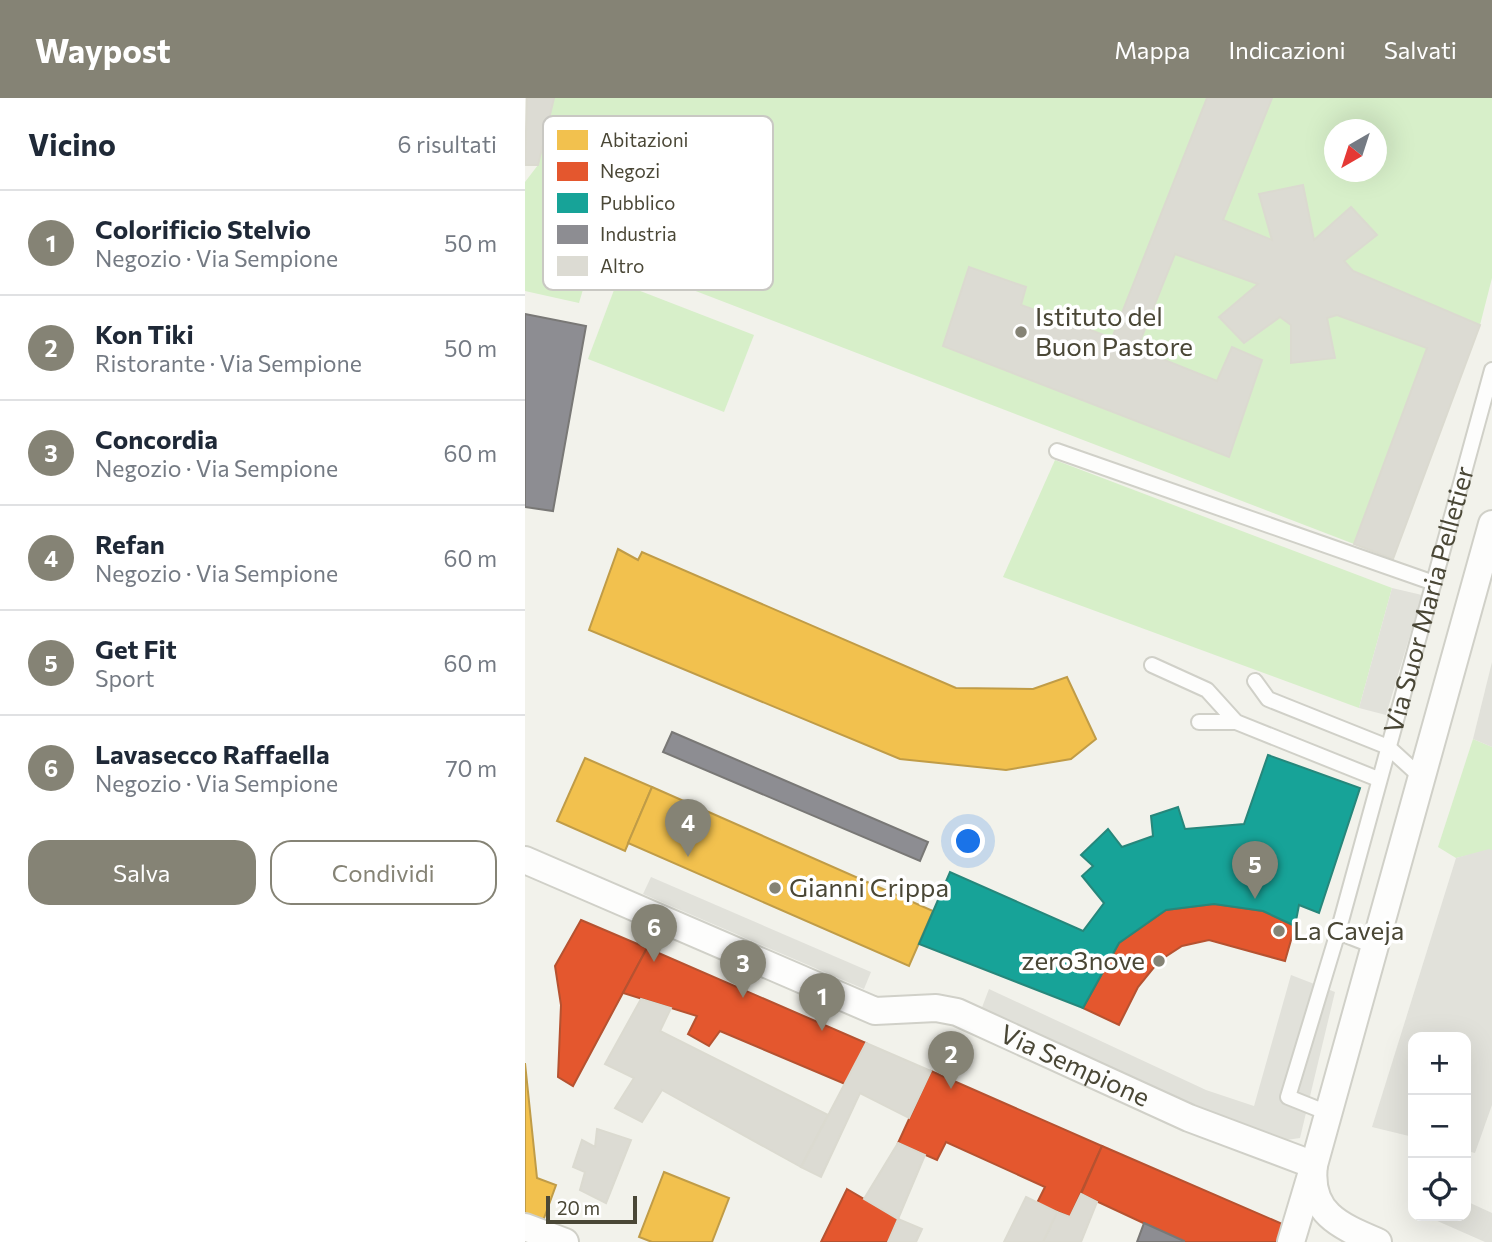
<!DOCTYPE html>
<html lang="it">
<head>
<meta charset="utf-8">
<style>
	:root { --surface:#fff; --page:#f6f6f7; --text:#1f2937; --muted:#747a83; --line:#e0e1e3; --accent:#858375 }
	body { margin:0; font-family:Commissioner,sans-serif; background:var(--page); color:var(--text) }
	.controls { position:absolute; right:21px; bottom:21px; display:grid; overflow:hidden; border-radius:14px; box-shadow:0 7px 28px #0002 }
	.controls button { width:63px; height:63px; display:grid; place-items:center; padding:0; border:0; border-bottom:2px solid var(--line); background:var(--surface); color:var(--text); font:35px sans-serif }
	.compass { position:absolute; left:799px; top:21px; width:63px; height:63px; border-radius:50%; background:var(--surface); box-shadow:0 7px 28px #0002; rotate:219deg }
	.scale { position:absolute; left:21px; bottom:18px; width:91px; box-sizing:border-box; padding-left:7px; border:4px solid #4a4736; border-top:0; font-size:19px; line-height:24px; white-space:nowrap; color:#4a4736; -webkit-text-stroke:5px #fff; paint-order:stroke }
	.you { position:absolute; left:444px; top:744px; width:24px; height:24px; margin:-18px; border:5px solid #fff; border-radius:50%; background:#1a73e8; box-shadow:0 0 0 10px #1a73e833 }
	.badge { display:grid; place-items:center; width:46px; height:46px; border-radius:50%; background:var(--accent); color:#fff; font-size:23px; font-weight:700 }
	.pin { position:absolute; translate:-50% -58px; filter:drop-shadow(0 2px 4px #0008) }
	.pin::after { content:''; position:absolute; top:37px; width:24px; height:21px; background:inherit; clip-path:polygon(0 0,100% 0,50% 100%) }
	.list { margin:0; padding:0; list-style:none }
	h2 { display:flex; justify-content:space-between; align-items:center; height:91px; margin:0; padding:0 28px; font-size:30px }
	h2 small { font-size:23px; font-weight:400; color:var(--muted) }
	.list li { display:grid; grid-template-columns:46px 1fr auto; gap:21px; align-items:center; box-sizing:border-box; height:105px; padding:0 28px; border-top:2px solid var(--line) }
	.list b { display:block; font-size:26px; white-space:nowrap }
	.list p { margin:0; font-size:23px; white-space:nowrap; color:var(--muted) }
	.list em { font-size:23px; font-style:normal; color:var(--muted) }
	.actions { display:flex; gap:14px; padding:21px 28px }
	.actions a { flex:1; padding:16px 0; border:2px solid var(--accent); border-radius:21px; text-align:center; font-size:24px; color:var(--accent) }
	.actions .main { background:var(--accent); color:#fff }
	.icon { flex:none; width:38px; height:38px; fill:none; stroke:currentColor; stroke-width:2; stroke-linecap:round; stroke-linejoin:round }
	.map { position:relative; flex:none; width:967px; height:1144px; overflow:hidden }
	header { display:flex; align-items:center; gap:42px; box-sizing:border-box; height:98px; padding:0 35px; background:var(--accent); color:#fff }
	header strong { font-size:33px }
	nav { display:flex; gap:38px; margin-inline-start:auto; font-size:24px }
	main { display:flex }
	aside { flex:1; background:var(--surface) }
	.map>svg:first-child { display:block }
	.green { fill:#d7efc9; fill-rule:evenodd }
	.parking { fill:#e1e1da }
	.homes { fill:#f2c14e; stroke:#c09c47; stroke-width:2 }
	.shops { fill:#e4572e; stroke:#b65230; stroke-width:2 }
	.public { fill:#17a398; stroke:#26877b; stroke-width:2 }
	.industry { fill:#8d8d92; stroke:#797876; stroke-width:2 }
	.building { fill:#dcdbd3; stroke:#dbdad0; stroke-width:2 }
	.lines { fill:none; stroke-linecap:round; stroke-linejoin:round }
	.lane-casing { stroke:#d0d0c8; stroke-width:18 }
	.street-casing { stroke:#d0d0c8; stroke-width:30 }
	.lane { stroke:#fdfdfc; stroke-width:14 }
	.street { stroke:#fdfdfc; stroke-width:26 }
	.poi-dot { fill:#858375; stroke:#fff; stroke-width:2.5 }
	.labels { text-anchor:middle; stroke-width:7; stroke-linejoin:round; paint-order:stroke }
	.poi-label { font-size:26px; fill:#4a4736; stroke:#fff; text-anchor:start }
	.street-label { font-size:26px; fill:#4a4736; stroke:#fff }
	.key { fill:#fff; stroke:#c9c8c3; stroke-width:2 }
	.key-label { font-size:19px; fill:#4a4736 }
</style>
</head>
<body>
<header>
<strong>Waypost</strong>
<nav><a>Mappa</a><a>Indicazioni</a><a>Salvati</a></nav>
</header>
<main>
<aside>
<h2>Vicino<small>6 risultati</small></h2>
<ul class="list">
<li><span class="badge">1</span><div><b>Colorificio Stelvio</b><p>Negozio · Via Sempione</p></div><em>50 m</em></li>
<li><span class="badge">2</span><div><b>Kon Tiki</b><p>Ristorante · Via Sempione</p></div><em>50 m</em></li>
<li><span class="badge">3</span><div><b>Concordia</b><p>Negozio · Via Sempione</p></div><em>60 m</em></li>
<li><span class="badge">4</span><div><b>Refan</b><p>Negozio · Via Sempione</p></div><em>60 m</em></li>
<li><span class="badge">5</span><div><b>Get Fit</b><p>Sport</p></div><em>60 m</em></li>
<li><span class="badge">6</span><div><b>Lavasecco Raffaella</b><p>Negozio · Via Sempione</p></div><em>70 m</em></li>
</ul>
<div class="actions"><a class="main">Salva</a><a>Condividi</a></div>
</aside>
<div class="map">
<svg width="967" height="1144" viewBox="0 0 967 1144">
	<rect width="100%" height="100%" fill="#f2f2eb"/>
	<g class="green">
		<polygon points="29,0 682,0 587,240 496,207 445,169 418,248 704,359 737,262 707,249 692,283 612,251 650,156 733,186 694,220 720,245 755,219 766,227 766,265 810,260 802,220 812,217 902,250 829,446 69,154 54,205 0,193 0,84 13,67"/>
		<path d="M 747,0 L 967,0 L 967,180 L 955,227 L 828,173 L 819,163 L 852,137 L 826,109 L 789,142 L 747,142 L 698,122 ZM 810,32 L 852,32 L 852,74 L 810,74 Z"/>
		<polygon points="92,184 229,237 199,314 63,261"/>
		<polygon points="530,362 867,490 834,610 478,479"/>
		<polygon points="948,641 967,649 967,752 931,760 913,749"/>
	</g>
	<g class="parking">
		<polygon points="867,490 897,497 861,617 834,610"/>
		<polygon points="967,564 967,649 948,641"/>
		<polygon points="964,751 967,752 967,1007 950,1055 941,1053 941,939 888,939 888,1039 847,1029 931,760"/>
		<polygon points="126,779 346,874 339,891 118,796"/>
		<polygon points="766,877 810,894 775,1040 747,1044 456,912 464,891 681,992 729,1008"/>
		<polygon points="941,1103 967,1115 967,1144 960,1144 901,1118 941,1118"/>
	</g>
	<g class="homes">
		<polygon points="93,451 113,462 117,454 431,590 508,591 542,579 571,641 546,661 481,672 375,661 64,532"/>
		<polygon points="60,660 127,689 100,753 32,723"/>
		<polygon points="127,689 408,813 384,868 103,745"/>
		<polygon points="0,965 12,1080 31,1087 18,1123 0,1116"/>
		<polygon points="139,1074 204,1100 187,1144 127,1144 114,1139"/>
	</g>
	<g class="shops">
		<polygon points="689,806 738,813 770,828 760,863 684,842 657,848 634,863 613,889 594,927 558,910 594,845 641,812"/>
		<polygon points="56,822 122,850 48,988 33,979 36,907 30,868"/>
		<polygon points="122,850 341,945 320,986 195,933 184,948 163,936 172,918 98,895"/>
		<polygon points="406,973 577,1048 545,1119 512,1105 520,1089 421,1044 412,1062 373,1045"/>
		<polygon points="577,1048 762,1128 758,1144 659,1144 556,1096"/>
		<polygon points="322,1091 373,1121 363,1144 296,1144"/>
	</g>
	<polygon class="public" points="743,657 835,690 794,815 774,807 770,828 738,813 689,806 641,812 594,845 558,910 394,846 425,774 558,833 579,805 557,778 568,768 556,757 583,731 597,749 628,738 626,718 653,709 660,731 719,726"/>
	<g class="industry">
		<polygon points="0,216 61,228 28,413 0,409"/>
		<polygon points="147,634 403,744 395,763 138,654"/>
		<polygon points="619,1125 659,1143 659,1144 612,1144"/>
	</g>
	<g class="building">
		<polygon points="2,0 29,0 13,67 0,67"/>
		<polygon points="682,0 747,0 698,122 747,142 734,96 778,87 789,142 826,109 852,137 819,163 828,173 955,227 868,461 829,446 902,250 812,217 802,220 810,260 766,265 766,227 755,219 719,245 694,219 733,186 650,156 612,251 692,283 707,249 737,262 704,359 418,248 444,169 501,189 496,207 587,240"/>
		<polygon points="116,901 146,910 135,933 303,1017 276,1069 137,992 117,1024 90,1010 109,980 80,966"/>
		<polygon points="341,945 406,973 384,1020 335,995 296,1079 276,1069"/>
		<polygon points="72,1031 106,1042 81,1105 55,1092 60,1074 48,1069 57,1042 70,1049"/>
		<polygon points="373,1045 400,1057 373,1121 339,1101"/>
		<polygon points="556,1096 572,1104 556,1144 518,1144 532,1114 545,1119"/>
		<polygon points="501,1099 532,1114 518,1144 479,1144"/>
		<polygon points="373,1121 397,1131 391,1144 363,1144"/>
	</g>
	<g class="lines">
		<g class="lane-casing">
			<g id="lane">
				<polyline points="532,353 909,485"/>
				<polyline points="627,567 682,592 711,624 853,681"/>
				<polyline points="730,583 743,601 863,649 896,679"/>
				<polyline points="674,624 711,624"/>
				<polyline points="813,834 849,848"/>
				<path id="s1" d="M 803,1015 L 763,999 L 813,834 L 967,272"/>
			</g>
		</g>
		<g class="street-casing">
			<g id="street">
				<path id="s2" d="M 0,762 L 350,913 L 411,910 L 432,914 L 664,1020 L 789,1067 L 766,1144"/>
				<polyline points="0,1129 40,1144"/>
				<path d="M 853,1144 C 815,1128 783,1115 789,1067 L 967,426"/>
			</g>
		</g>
		<use href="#lane" class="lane"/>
		<use href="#street" class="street"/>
	</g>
	<g class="poi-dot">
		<circle cx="496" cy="234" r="7"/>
		<circle cx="250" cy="790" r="7"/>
		<circle cx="754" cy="833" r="7"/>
		<circle cx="634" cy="863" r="7"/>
	</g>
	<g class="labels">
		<g class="poi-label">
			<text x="510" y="228">Istituto del<tspan x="510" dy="30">Buon Pastore</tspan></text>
			<text x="264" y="799">Gianni Crippa</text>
			<text x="768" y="842">La Caveja</text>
			<text x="620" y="872" text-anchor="end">zero3nove</text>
		</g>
		<g class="street-label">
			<text dy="9" stroke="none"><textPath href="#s1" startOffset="560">Via Suor Maria Pelletier</textPath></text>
			<text dy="9" stroke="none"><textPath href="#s2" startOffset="593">Via Sempione</textPath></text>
		</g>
	</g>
	<rect x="18" y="18" width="230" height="174" rx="10" class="key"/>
	<rect x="32" y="32" width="31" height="20" fill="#f2c14e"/>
	<rect x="32" y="64" width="31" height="19" fill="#e4572e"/>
	<rect x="32" y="95" width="31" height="20" fill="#17a398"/>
	<rect x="32" y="127" width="31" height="19" fill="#8d8d92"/>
	<rect x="32" y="158" width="31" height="20" fill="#dcdbd3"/>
	<g class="key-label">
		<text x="75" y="49">Abitazioni</text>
		<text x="75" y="80">Negozi</text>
		<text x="75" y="112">Pubblico</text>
		<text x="75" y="143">Industria</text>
		<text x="75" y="175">Altro</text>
	</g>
</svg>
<div class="controls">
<button>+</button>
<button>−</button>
<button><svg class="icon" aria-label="locate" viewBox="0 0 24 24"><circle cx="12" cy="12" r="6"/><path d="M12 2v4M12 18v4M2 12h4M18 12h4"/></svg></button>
</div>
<svg class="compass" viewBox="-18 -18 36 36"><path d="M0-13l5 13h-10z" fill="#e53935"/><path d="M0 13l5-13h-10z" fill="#747a83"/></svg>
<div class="scale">20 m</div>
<div class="you"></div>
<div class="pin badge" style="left:297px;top:933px">1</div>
<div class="pin badge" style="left:426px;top:991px">2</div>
<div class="pin badge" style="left:218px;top:900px">3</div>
<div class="pin badge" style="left:163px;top:759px">4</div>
<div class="pin badge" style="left:730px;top:801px">5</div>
<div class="pin badge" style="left:129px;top:864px">6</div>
</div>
</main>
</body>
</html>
